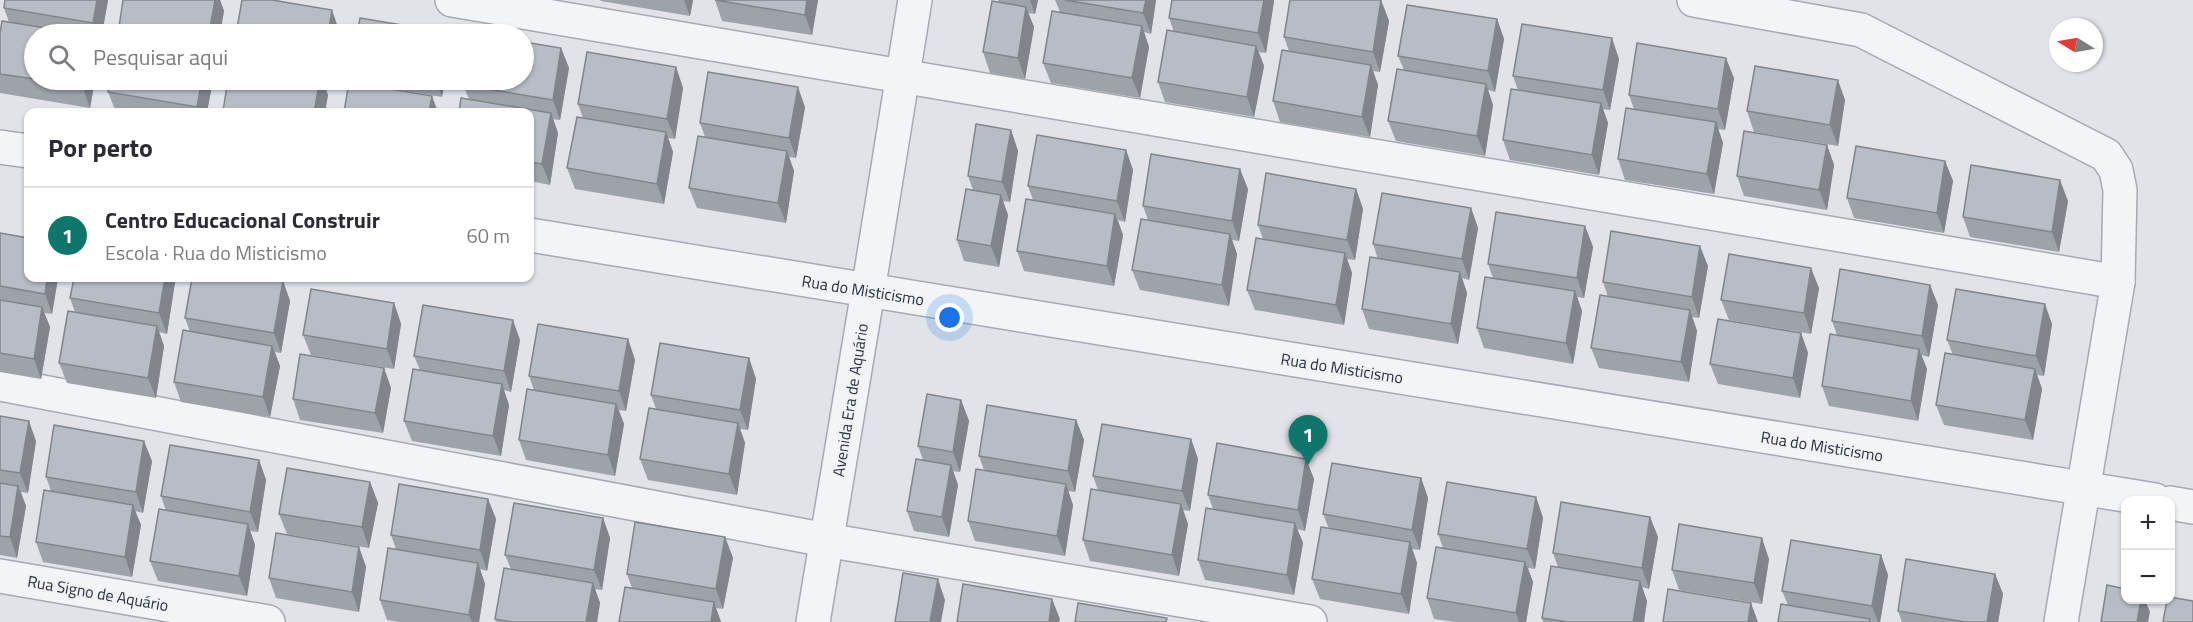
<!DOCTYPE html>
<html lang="pt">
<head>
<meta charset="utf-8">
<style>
	:root { --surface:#fff; --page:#f2f2f3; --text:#2b2b33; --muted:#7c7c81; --line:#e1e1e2; --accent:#0f766e }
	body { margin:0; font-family:"Titillium Web",sans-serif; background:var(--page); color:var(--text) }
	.controls { position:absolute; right:18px; bottom:18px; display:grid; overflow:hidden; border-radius:12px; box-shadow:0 2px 4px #0004 }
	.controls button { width:54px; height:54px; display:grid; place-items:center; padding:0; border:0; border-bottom:2px solid var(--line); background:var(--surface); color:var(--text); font:30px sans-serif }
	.compass { position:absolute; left:2049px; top:18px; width:54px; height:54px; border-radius:50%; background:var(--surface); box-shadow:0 2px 4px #0004; rotate:281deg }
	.you { position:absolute; left:950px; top:318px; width:21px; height:21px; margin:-15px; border:4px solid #fff; border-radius:50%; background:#1a73e8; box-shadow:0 0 0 9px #1a73e833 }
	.badge { display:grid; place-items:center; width:39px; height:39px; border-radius:50%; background:var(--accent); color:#fff; font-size:20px; font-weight:700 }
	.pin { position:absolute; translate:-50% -50px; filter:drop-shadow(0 2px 3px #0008) }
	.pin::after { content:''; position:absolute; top:32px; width:21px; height:18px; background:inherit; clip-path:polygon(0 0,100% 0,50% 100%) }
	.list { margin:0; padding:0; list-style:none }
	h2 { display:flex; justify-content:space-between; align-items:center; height:78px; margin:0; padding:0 24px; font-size:26px }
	h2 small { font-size:20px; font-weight:400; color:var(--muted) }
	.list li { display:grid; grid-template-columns:39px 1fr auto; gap:18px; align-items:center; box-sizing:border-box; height:96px; padding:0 24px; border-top:2px solid var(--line) }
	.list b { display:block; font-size:22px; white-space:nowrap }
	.list p { margin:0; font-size:20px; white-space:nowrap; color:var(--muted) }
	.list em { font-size:20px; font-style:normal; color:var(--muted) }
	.icon { flex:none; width:33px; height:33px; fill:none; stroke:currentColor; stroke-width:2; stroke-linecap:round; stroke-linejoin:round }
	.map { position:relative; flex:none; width:2193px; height:622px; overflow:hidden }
	.search { position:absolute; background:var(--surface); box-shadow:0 2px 4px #0004; left:24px; top:24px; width:510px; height:66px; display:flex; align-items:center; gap:15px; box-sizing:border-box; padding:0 21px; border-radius:33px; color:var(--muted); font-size:22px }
	.panel { position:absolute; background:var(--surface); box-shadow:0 2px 4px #0004; left:24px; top:108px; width:510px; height:174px; border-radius:12px }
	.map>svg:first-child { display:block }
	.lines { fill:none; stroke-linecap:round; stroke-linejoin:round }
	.minor-casing { stroke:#a6aab3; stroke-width:36 }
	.tertiary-casing { stroke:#a6aab3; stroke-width:36 }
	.minor { stroke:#f3f4f7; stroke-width:33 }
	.tertiary { stroke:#f3f4f7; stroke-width:33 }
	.wall { fill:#9ea2a9 }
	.shaded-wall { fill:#81848a }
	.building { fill:#b8bcc5; stroke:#81848a; stroke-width:1.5 }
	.labels { text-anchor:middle; stroke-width:4.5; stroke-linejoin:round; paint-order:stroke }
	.street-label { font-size:16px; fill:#2a3040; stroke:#f0f2f6 }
</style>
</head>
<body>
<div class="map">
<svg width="2193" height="622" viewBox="0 0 2193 622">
	<rect width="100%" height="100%" fill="#e1e3e9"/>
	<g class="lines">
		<g class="minor-casing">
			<g id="minor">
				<polyline points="452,0 2118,282"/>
				<polyline points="1694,0 1861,30 2106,155 2116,170 2120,190 2118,282 2061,622"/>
				<polyline points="868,291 915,0"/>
				<polyline points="0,384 826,540 1310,622"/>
				<polyline points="0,576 268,622"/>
			</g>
		</g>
		<g class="tertiary-casing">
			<g id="tertiary">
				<polyline points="0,147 28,151"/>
				<polyline points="530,235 2155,500"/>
				<polyline points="2170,503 2193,507"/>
				<polyline points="813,622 868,291"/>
			</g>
		</g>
		<use href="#minor" class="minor"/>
		<use href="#tertiary" class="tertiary"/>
	</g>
	<g class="wall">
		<polygon points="108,0 102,34 34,34 95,80 90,108 0,93 0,33 9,22 4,8"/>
		<polygon points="123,0 220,0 224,11 220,34 121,34 119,27"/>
		<polygon points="600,0 693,0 690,16 601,1"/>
		<polygon points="715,0 818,0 812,35 722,21"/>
		<polygon points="998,0 1038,0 1035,14 1028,13 1034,27 1025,79 990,73 983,52 998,2"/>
		<polygon points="1055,0 1156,0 1151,34 1144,32 1149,47 1140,98 1051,83 1043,63 1060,12"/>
		<polygon points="1381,0 1389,21 1380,72 1373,71 1378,85 1370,137 1280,122 1273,101 1289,51 1284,37"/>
		<polygon points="1274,1 1266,53 1259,52 1264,66 1254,117 1165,102 1158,82 1174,32 1169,18"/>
		<polygon points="1497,19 1504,39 1495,92 1488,90 1493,105 1485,156 1396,141 1388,121 1404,70 1398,56"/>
		<polygon points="561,48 569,68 560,120 553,119 558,133 550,185 530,181 530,112 469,99 463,85"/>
		<polygon points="1619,59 1610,110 1603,109 1608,123 1599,175 1510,160 1503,140 1518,90 1513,76"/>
		<polygon points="676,67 683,88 675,139 668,138 673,152 664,204 575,189 567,168 583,118 578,104"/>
		<polygon points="1734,78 1725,130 1718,129 1723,143 1714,194 1625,180 1618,159 1634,109 1629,95"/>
		<polygon points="213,80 207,112 116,112 108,92"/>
		<polygon points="228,80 331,80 330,82 323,81 328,95 325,112 223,112"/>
		<polygon points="358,80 445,80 442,97 360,83"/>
		<polygon points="1845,100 1838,146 1754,132 1747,111"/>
		<polygon points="805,107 796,158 789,157 794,171 786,223 697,208 689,188 705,137 700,123"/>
		<polygon points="1011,130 1018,151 1010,202 1003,201 1008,215 999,267 964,261 957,240 973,190 968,176"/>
		<polygon points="1827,145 1834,165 1827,210 1744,196 1737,176"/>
		<polygon points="1126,150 1133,170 1125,222 1118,220 1123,235 1114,286 1024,271 1017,251 1033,200 1028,186"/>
		<polygon points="1945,161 1953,181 1944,233 1854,218 1847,198"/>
		<polygon points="1248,189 1239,241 1232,240 1237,254 1229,306 1140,290 1132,270 1148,220 1143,206"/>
		<polygon points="1356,189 1363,209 1355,260 1347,259 1352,273 1344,325 1255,310 1247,290 1263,239 1258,225"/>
		<polygon points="2068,201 2059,252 1970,237 1963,217"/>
		<polygon points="1471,208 1478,228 1469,280 1462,278 1467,293 1458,344 1369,329 1362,309 1378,259 1373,244"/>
		<polygon points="1585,226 1593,247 1584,298 1577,297 1582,311 1573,364 1484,348 1477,328 1493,278 1488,264"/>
		<polygon points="0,233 58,278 52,314 44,313 50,327 41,379 0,372"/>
		<polygon points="1708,266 1699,318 1692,317 1697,331 1689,382 1599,368 1591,348 1608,297 1603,282"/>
		<polygon points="74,278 174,278 175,282 167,334 159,332 164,346 156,398 67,383 59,363 75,312 70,298"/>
		<polygon points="283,281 290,301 281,353 275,352 280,366 270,417 181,402 174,382 190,332 185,318"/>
		<polygon points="1930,285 1938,305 1929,357 1921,355 1927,369 1918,421 1829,406 1822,386 1837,335 1832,321"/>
		<polygon points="1819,288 1811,334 1729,320 1721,300"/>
		<polygon points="394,303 401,324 394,369 311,355 303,335"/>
		<polygon points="2052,324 2044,376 2037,375 2042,389 2033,440 1944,425 1936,405 1953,355 1947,340"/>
		<polygon points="1801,333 1808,353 1800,398 1718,384 1710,364"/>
		<polygon points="628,339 635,360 626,411 619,410 624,424 615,476 526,460 519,440 534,390 529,376"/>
		<polygon points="520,340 511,392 504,390 509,405 501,456 412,441 404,421 420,370 414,356"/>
		<polygon points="749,358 756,379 748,430 740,429 745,443 737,495 648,480 640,459 656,409 651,395"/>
		<polygon points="384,368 391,388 383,433 300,420 293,399"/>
		<polygon points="961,400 969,421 960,472 953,471 958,485 949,537 914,531 907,511 923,460 918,446"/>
		<polygon points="0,416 36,441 28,493 21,492 26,506 17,558 0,555"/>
		<polygon points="1076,420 1084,440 1075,492 1068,491 1073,505 1065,556 975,541 968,521 984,470 979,456"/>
		<polygon points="1191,439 1198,459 1190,511 1183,510 1188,524 1179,576 1090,561 1083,540 1098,490 1093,476"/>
		<polygon points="1306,459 1314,479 1305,531 1297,529 1303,543 1294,595 1205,580 1198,560 1213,509 1208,495"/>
		<polygon points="259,460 266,480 258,532 250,531 255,545 247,596 158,581 150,561 166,511 161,496"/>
		<polygon points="152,461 143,513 135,511 141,525 132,577 43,562 36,542 51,491 46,477"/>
		<polygon points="1421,478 1428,498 1420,550 1412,549 1417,563 1409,614 1320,599 1312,579 1329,529 1323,514"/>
		<polygon points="370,482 378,503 369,548 287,534 279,514"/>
		<polygon points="1536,497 1543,518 1535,569 1528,568 1533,582 1526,622 1455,622 1434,619 1427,598 1443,548 1438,534"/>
		<polygon points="488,499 496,519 487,571 480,569 485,584 479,622 399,622 387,620 380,600 396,549 391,535"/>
		<polygon points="1650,517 1658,537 1649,589 1642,587 1647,601 1644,622 1543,622 1542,618 1558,567 1553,553"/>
		<polygon points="603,518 610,538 602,590 595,589 600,603 597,622 496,622 495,619 511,569 505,555"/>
		<polygon points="725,537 733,558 723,609 716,608 721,622 619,622 632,588 627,574"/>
		<polygon points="359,547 366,567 359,612 276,598 269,578"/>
		<polygon points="1881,555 1888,575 1880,622 1778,622 1788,605 1782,591"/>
		<polygon points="1769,559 1762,604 1679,590 1672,570"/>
		<polygon points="1995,574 2003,594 1998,622 1902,622 1898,611"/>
	</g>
	<g class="shaded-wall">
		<polygon points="97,0 108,0 102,34 97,34 93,23"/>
		<polygon points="215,0 220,0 224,11 220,34 209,34"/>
		<polygon points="684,0 693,0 690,16"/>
		<polygon points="807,0 818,0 812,35 805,15"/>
		<polygon points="1030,0 1038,0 1035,14"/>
		<polygon points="1146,0 1156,0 1151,34 1143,13"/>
		<polygon points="1264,0 1274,0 1274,1 1266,53 1258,33"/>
		<polygon points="1381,0 1389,21 1380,72 1373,52"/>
		<polygon points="1026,7 1034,27 1025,79 1018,58"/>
		<polygon points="332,10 339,30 338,34 328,34"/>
		<polygon points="1497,19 1504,39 1495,92 1488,71"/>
		<polygon points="1142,26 1149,47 1140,98 1132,78"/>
		<polygon points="1612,38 1619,59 1610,110 1603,90"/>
		<polygon points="1256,46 1264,66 1254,117 1247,97"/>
		<polygon points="561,48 569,68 560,120 553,100"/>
		<polygon points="1726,58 1734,78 1725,130 1718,109"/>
		<polygon points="1371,65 1378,85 1370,137 1362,117"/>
		<polygon points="676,67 683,88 675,139 667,119"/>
		<polygon points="84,80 95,80 90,108 83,88"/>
		<polygon points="202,80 213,80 207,112 199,112 197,107"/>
		<polygon points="320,80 322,80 328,95 325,112 314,112"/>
		<polygon points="436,80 445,80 442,97"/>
		<polygon points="1838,80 1845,100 1838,146 1830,125"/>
		<polygon points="1486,84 1493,105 1485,156 1477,136"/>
		<polygon points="798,87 805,107 796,158 789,138"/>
		<polygon points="432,96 438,112 429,112"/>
		<polygon points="1601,103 1608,123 1599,175 1592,155"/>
		<polygon points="551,113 558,133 550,185 542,164"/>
		<polygon points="1716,122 1723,143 1714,194 1707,174"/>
		<polygon points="1011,130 1018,151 1010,202 1002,182"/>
		<polygon points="666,132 673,152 664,204 657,184"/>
		<polygon points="1827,145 1834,165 1827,210 1819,190"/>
		<polygon points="1126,150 1133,170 1125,222 1117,201"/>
		<polygon points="787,151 794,171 786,223 778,203"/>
		<polygon points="1945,161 1953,181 1944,233 1937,213"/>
		<polygon points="1240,169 1248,189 1239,241 1232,221"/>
		<polygon points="2060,180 2068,201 2059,252 2052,232"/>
		<polygon points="1356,189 1363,209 1355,260 1347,240"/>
		<polygon points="1001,195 1008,215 999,267 991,246"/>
		<polygon points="1471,208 1478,228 1469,280 1462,259"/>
		<polygon points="1115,214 1123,235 1114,286 1107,266"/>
		<polygon points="1585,226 1593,247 1584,298 1577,278"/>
		<polygon points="1230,234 1237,254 1229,306 1222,285"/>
		<polygon points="1700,246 1708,266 1699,318 1692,297"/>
		<polygon points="1345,253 1352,273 1344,325 1336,305"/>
		<polygon points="1811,268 1819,288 1811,334 1804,313"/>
		<polygon points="1460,272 1467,293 1458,344 1451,324"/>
		<polygon points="47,278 58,278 52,314 45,294"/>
		<polygon points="165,278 174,278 175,282 167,334 159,313"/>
		<polygon points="283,281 290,301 281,353 274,333"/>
		<polygon points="1930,285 1938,305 1929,357 1922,336"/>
		<polygon points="1575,291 1582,311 1573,364 1566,343"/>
		<polygon points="394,303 401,324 394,369 387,349"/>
		<polygon points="2045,304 2052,324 2044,376 2036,356"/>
		<polygon points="42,307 50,327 41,379 34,359"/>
		<polygon points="1690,310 1697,331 1689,382 1681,362"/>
		<polygon points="513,320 520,340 511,392 504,371"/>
		<polygon points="157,326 164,346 156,398 148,378"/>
		<polygon points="1801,333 1808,353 1800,398 1793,378"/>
		<polygon points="628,339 635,360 626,411 619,391"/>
		<polygon points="272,346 280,366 270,417 263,397"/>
		<polygon points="1919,349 1927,369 1918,421 1911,401"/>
		<polygon points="749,358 756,379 748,430 740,410"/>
		<polygon points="384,368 391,388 383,433 375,413"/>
		<polygon points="2035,369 2042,389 2033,440 2025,420"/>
		<polygon points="502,384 509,405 501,456 493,436"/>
		<polygon points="961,400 969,421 960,472 953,452"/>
		<polygon points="616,404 624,424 615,476 608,455"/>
		<polygon points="1076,420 1084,440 1075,492 1068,471"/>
		<polygon points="29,421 36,441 28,493 20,473"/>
		<polygon points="738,423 745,443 737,495 729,474"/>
		<polygon points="1191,439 1198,459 1190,511 1182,491"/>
		<polygon points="144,441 152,461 143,513 136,492"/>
		<polygon points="1306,459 1314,479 1305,531 1298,510"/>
		<polygon points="259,460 266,480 258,532 250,512"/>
		<polygon points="951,465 958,485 949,537 942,517"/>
		<polygon points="1421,478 1428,498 1420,550 1412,530"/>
		<polygon points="370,482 378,503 369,548 362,527"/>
		<polygon points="1066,484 1073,505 1065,556 1057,536"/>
		<polygon points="18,486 26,506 17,558 10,537"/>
		<polygon points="1536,497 1543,518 1535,569 1527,549"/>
		<polygon points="488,499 496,519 487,571 480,550"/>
		<polygon points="1181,504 1188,524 1179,576 1172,555"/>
		<polygon points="133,505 141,525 132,577 125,557"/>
		<polygon points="1650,517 1658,537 1649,589 1642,568"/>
		<polygon points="603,518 610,538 602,590 594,570"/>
		<polygon points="1295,523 1303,543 1294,595 1287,575"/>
		<polygon points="248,524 255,545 247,596 239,576"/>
		<polygon points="725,537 733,558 723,609 716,589"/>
		<polygon points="1762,538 1769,559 1762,604 1754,583"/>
		<polygon points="1410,542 1417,563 1409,614 1401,594"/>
		<polygon points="359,547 366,567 359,612 352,592"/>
		<polygon points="1881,555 1888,575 1880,622 1878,622 1872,606"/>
		<polygon points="1525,562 1533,582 1526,622 1519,622 1516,613"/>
		<polygon points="478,563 485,584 479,622 472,622 469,615"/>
		<polygon points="1995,574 2003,594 1998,622 1987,622"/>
		<polygon points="938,579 945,600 941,622 930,622"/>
		<polygon points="1640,581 1647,601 1644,622 1633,622"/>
		<polygon points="593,583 600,603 597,622 586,622"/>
		<polygon points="1052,599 1060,619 1059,622 1049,622"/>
		<polygon points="2141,600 2145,600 2150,612 2148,622 2137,622"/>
		<polygon points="714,602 721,622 711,622"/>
		<polygon points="1751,603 1758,622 1748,622"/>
	</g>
	<g class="building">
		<polygon points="5,0 97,0 93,23 4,8"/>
		<polygon points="123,0 215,0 209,34 162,34 119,27"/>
		<polygon points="242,0 272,0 332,10 328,34 236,34"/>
		<polygon points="715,0 807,0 805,15"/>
		<polygon points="1065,0 1146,0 1143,13"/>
		<polygon points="1172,0 1264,0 1258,33 1169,18"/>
		<polygon points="1290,0 1381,0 1373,52 1284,37"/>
		<polygon points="992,1 1026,7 1018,58 983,52"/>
		<polygon points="1407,5 1497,19 1488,71 1398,56"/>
		<polygon points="1052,11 1142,26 1132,78 1043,63"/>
		<polygon points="360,18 443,32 443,34 357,34"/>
		<polygon points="2,21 83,34 34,34 34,79 0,74 0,33"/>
		<polygon points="1522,24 1612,38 1603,90 1513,76"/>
		<polygon points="1167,30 1256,46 1247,97 1158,82"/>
		<polygon points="524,42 561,48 553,100 463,85 464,80 524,80"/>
		<polygon points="1637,43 1726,58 1718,109 1629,95"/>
		<polygon points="1282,50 1371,65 1362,117 1273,101"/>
		<polygon points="587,52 676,67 667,119 578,104"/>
		<polygon points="1755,66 1838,80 1830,125 1747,111"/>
		<polygon points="1397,69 1486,84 1477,136 1388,121"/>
		<polygon points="708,72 798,87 789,138 700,123"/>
		<polygon points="35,80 84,80 83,88"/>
		<polygon points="110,80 202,80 197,107 108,92"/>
		<polygon points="228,80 320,80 314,112 231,112 223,111"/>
		<polygon points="349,82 432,96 429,112 344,112"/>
		<polygon points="1511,89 1601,103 1592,155 1503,140"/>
		<polygon points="461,98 551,113 542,164 530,162 530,112 459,112"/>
		<polygon points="1626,108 1716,122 1707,174 1618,159"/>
		<polygon points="577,117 666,132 657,184 567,168"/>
		<polygon points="976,124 1011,130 1002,182 968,176"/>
		<polygon points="1744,131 1827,145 1819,190 1737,176"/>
		<polygon points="1037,135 1126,150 1117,201 1028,186"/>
		<polygon points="698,136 787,151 778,203 689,188"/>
		<polygon points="1856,146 1945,161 1937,213 1847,198"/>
		<polygon points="1151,154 1240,169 1232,221 1143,206"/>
		<polygon points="1971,165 2060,180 2052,232 1963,217"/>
		<polygon points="1266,173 1356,189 1347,240 1258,225"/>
		<polygon points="966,189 1001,195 991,246 957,240"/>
		<polygon points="1382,193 1471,208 1462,259 1373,244"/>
		<polygon points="1026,199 1115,214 1107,266 1017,251"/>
		<polygon points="1496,212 1585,226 1577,278 1488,264"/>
		<polygon points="1141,219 1230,234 1222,285 1132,270"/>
		<polygon points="1611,231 1700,246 1692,297 1603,282"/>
		<polygon points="0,233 28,238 28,278 47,278 45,294 0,286"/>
		<polygon points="1256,238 1345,253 1336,305 1247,290"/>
		<polygon points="1729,254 1811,268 1804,313 1721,300"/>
		<polygon points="1370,257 1460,272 1451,324 1362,309"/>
		<polygon points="1840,269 1930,285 1922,336 1832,321"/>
		<polygon points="1485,277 1575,291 1566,343 1477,328"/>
		<polygon points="74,278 165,278 159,313 70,298"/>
		<polygon points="192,278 261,278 283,281 274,333 185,318"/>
		<polygon points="311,289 394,303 387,349 303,335"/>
		<polygon points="1956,289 2045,304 2036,356 1947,340"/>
		<polygon points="1600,295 1690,310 1681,362 1591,348"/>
		<polygon points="0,300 42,307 34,359 0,353"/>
		<polygon points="423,305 513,320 504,371 414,356"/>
		<polygon points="68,311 157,326 148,378 59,363"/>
		<polygon points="1718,319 1801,333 1793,378 1710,364"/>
		<polygon points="538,324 628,339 619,391 529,376"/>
		<polygon points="183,330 272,346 263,397 174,382"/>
		<polygon points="1830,334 1919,349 1911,401 1822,386"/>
		<polygon points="660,343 749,358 740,410 651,395"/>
		<polygon points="1945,353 2035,369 2025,420 1936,405"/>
		<polygon points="300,354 384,368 375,413 293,399"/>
		<polygon points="413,369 502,384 493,436 404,421"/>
		<polygon points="527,389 616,404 608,455 519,440"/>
		<polygon points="927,394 961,400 953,452 918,446"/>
		<polygon points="987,405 1076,420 1068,471 979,456"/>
		<polygon points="649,408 738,423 729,474 640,459"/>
		<polygon points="0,416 29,421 20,473 0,470"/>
		<polygon points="1102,424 1191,439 1182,491 1093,476"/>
		<polygon points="54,425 144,441 136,492 46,477"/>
		<polygon points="1217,443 1306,459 1298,510 1208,495"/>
		<polygon points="170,445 259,460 250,512 161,496"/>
		<polygon points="916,459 951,465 942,517 907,511"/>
		<polygon points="1332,463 1421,478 1412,530 1323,514"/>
		<polygon points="287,468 370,482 362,527 279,514"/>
		<polygon points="976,469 1066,484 1057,536 968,521"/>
		<polygon points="1447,482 1536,497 1527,549 1438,534"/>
		<polygon points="0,483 18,486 10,537 0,536"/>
		<polygon points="399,484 488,499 480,550 391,535"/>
		<polygon points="1091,489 1181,504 1172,555 1083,540"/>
		<polygon points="44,490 133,505 125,557 36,542"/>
		<polygon points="1561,502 1650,517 1642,568 1553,553"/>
		<polygon points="514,503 603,518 594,570 505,555"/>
		<polygon points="1206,508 1295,523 1287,575 1198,560"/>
		<polygon points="159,509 248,524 239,576 150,561"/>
		<polygon points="635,522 725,537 716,589 627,574"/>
		<polygon points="1679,524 1762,538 1754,583 1672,570"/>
		<polygon points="1321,527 1410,542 1401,594 1312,579"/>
		<polygon points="276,533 359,547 352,592 269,578"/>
		<polygon points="1791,540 1881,555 1872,606 1782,591"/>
		<polygon points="1436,547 1525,562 1516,613 1427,598"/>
		<polygon points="388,548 478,563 469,615 380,600"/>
		<polygon points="1906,559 1995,574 1987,622 1965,622 1898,611"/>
		<polygon points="1551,566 1640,581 1633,622 1568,622 1542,618"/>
		<polygon points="504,568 593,583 586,622 512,622 495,619"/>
		<polygon points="903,573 938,579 930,622 895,622"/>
		<polygon points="963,584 1052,599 1049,622 957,622"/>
		<polygon points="2107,585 2126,589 2126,600 2141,600 2137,622 2101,622"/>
		<polygon points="625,587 714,602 711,622 619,622"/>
		<polygon points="1668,589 1751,603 1748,622 1663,622"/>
		<polygon points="2170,597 2193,601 2193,622 2163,622 2167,600 2170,600"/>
		<polygon points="1078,603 1167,618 1166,622 1075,622"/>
		<polygon points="1781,604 1870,619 1869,622 1778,622"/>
	</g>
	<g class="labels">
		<g class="street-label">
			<text transform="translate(863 290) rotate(9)" y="6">Rua do Misticismo</text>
			<text transform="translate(1342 368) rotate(9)" y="6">Rua do Misticismo</text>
			<text transform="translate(850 400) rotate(-81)" y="6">Avenida Era de Aquário</text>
			<text transform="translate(1822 446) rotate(9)" y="6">Rua do Misticismo</text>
			<text transform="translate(98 593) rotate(10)" y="6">Rua Signo de Aquário</text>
		</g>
	</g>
</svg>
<div class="controls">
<button>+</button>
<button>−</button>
</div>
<svg class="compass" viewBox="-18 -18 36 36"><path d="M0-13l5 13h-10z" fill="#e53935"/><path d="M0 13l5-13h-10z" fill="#7c7c81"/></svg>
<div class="you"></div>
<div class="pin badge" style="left:1308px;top:465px">1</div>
<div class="search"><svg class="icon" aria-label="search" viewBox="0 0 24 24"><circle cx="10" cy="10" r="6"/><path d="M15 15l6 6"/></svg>Pesquisar aqui</div>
<section class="panel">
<h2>Por perto<small></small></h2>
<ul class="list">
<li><span class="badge">1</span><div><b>Centro Educacional Construir</b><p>Escola · Rua do Misticismo</p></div><em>60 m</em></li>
</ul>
</section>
</div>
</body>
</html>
